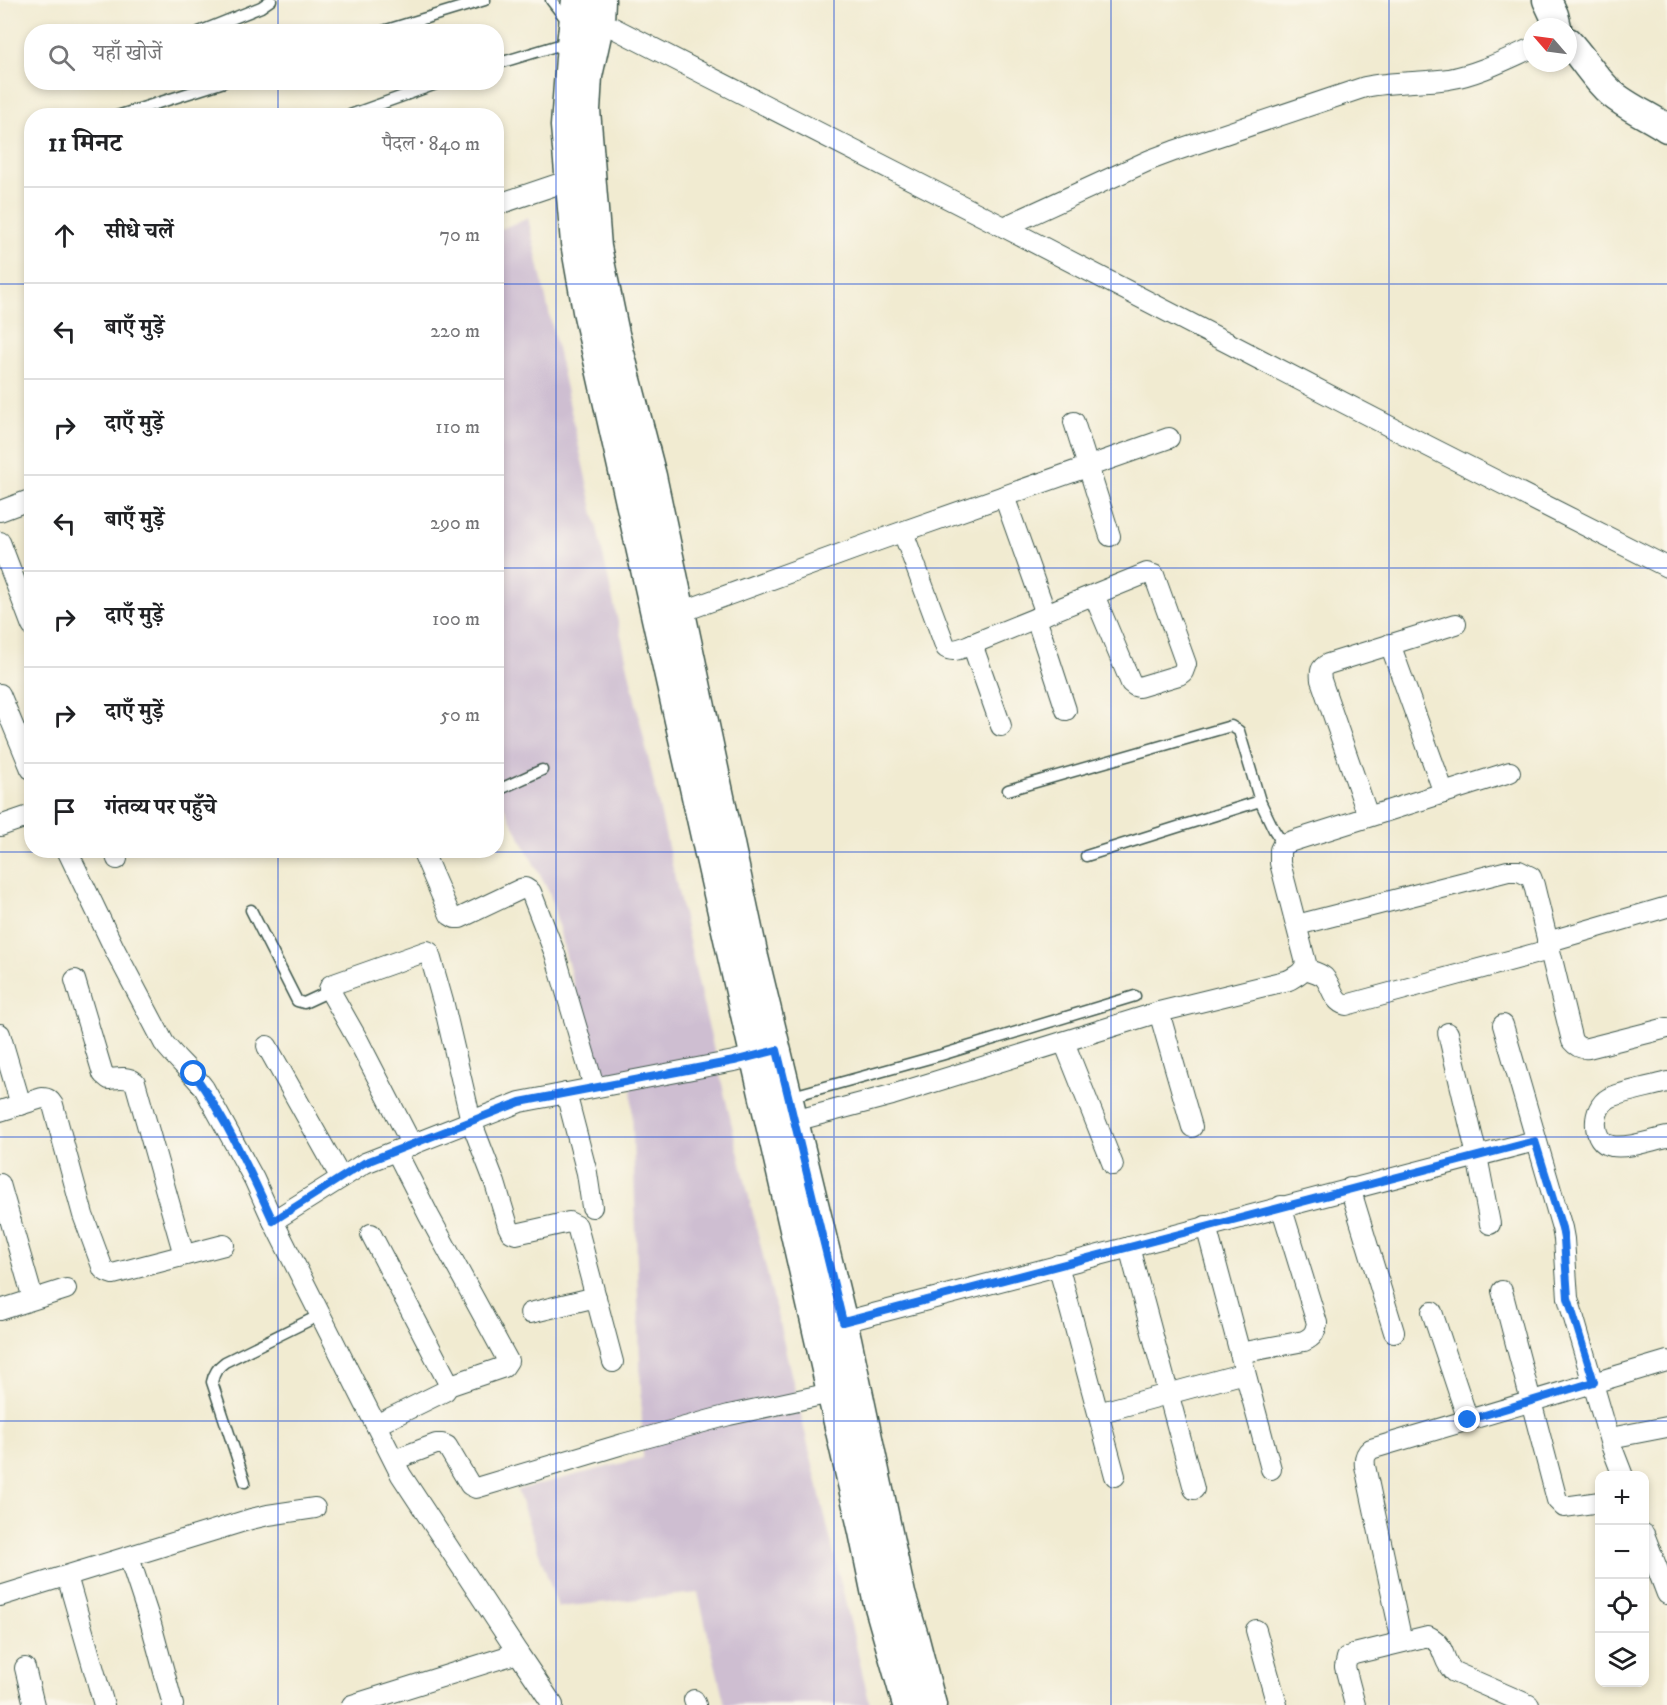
<!DOCTYPE html>
<html lang="hi">
<head>
<meta charset="utf-8">
<style>
	:root { --surface:#fff; --page:#f2f2f2; --text:#202124; --muted:#757577; --line:#e0e0e0 }
	body { margin:0; font-family:"IM FELL DW Pica","Noto Serif Devanagari",serif; background:var(--page); color:var(--text) }
	.controls { position:absolute; right:18px; bottom:18px; display:grid; overflow:hidden; border-radius:12px; box-shadow:0 3px 9px #0003 }
	.controls button { width:54px; height:54px; display:grid; place-items:center; padding:0; border:0; border-bottom:2px solid var(--line); background:var(--surface); color:var(--text); font:30px sans-serif }
	.compass { position:absolute; left:1523px; top:18px; width:54px; height:54px; border-radius:50%; background:var(--surface); box-shadow:0 3px 9px #0003; rotate:298deg }
	.stop { position:absolute; width:18px; height:18px; margin:-14px; border:4px solid #1a73e8; border-radius:50%; background:#fff }
	.stop.end { background:#1a73e8; border-color:#fff; box-shadow:0 2px 6px #0008 }
	.list { margin:0; padding:0; list-style:none }
	h2 { display:flex; justify-content:space-between; align-items:center; height:78px; margin:0; padding:0 24px; font-size:26px }
	h2 small { font-size:20px; font-weight:400; color:var(--muted) }
	.list li { display:grid; grid-template-columns:39px 1fr auto; gap:18px; align-items:center; box-sizing:border-box; height:96px; padding:0 24px; border-top:2px solid var(--line) }
	.list b { display:block; font-size:22px; white-space:nowrap }
	.list em { font-size:20px; font-style:normal; color:var(--muted) }
	.icon { flex:none; width:33px; height:33px; fill:none; stroke:currentColor; stroke-width:2; stroke-linecap:round; stroke-linejoin:round }
	.map { position:relative; flex:none; width:1667px; height:1705px; overflow:hidden }
	.search { position:absolute; background:var(--surface); box-shadow:0 3px 9px #0003; left:24px; top:24px; width:480px; height:66px; display:flex; align-items:center; gap:15px; box-sizing:border-box; padding:0 21px; border-radius:24px; color:var(--muted); font-size:22px }
	.panel { position:absolute; background:var(--surface); box-shadow:0 3px 9px #0003; left:24px; top:108px; width:480px; height:750px; border-radius:24px }
	.map>svg:first-child { display:block }
	.industrial { fill:#cebed1 }
	.lines { fill:none; stroke-linecap:round; stroke-linejoin:round }
	.lane-casing { stroke:#3e574c; stroke-width:13 }
	.street-casing { stroke:#3e574c; stroke-width:22 }
	.secondary-casing { stroke:#3e574c; stroke-width:31 }
	.lane { stroke:#fff; stroke-width:10 }
	.street { stroke:#fff; stroke-width:20 }
	.secondary { stroke:#fff; stroke-width:28 }
	.route { stroke:#1a73e8; stroke-width:8 }
	.grid { fill:none; stroke:#1d4ed8; stroke-width:1.5; stroke-opacity:0.55 }
</style>
</head>
<body>
<div class="map">
<svg width="1667" height="1705" viewBox="0 0 1667 1705">
	<rect width="100%" height="100%" fill="#fbf7ec"/>
	<filter id="ink" filterUnits="userSpaceOnUse"><feTurbulence type="fractalNoise" baseFrequency=".0167" numOctaves="2"/><feDisplacementMap in="SourceGraphic" scale="12" xChannelSelector="R" yChannelSelector="G"/><feConvolveMatrix kernelMatrix="1 2 1 2 8 2 1 2 1" color-interpolation-filters="sRGB"/></filter>
	<filter id="wash" filterUnits="userSpaceOnUse"><feTurbulence type="fractalNoise" baseFrequency=".008" numOctaves="4" result="noise"/><feDisplacementMap in="SourceGraphic" scale="24" xChannelSelector="R" yChannelSelector="G"/><feGaussianBlur stdDeviation="1.35" result="paint"/><feColorMatrix in="noise" values="0 0 0 0 0 0 0 0 0 0 0 0 0 0 0 0 0 1.4 0 .05"/><feComposite in="paint" operator="in"/></filter>
	<g filter="url(#wash)">
		<rect width="100%" height="100%" fill="#f1ebd1"/>
		<polygon class="industrial" points="528,218 703,1004 870,1705 725,1705 698,1593 558,1607 517,1490 643,1458 631,1074 599,1083 550,894 497,794 496,231"/>
	</g>
	<g filter="url(#ink)">
		<g class="lines">
			<g class="lane-casing">
				<g id="lane">
					<polyline points="551,0 568,22"/>
					<polyline points="199,32 261,7 271,0"/>
					<polyline points="380,32 485,0"/>
					<polyline points="496,64 569,42"/>
					<polyline points="117,116 224,82"/>
					<polyline points="347,116 442,82"/>
					<polyline points="1008,790 1231,726 1239,731 1260,801 1274,830 1283,844"/>
					<polyline points="496,791 542,770"/>
					<polyline points="1086,856 1260,801"/>
					<polyline points="251,910 297,1001 304,1003 330,991"/>
					<polyline points="789,1097 941,1055 1135,996"/>
					<path d="M 245,1482 L 212,1382 C 214,1372 218,1367 225,1362 L 320,1315"/>
				</g>
			</g>
			<g class="street-casing">
				<g id="street">
					<polyline points="600,21 1004,227 1410,437 1667,567"/>
					<polyline points="496,205 570,180"/>
					<path d="M 1004,227 L 1150,160 L 1174,151 L 1365,87 C 1392,81 1421,83 1449,79 C 1478,74 1505,60 1532,48"/>
					<polyline points="1074,422 1110,536"/>
					<polyline points="1004,496 1046,614"/>
					<polyline points="0,511 32,499"/>
					<path d="M 903,532 L 946,648 C 954,653 964,647 972,644 L 1147,573 L 1154,575 L 1186,664 L 1183,672 L 1179,675 L 1139,687 L 1135,686 L 1131,683 L 1094,595"/>
					<polyline points="0,542 32,626"/>
					<polyline points="681,612 879,540 1169,438"/>
					<polyline points="1036,618 1066,710"/>
					<polyline points="972,644 1001,726"/>
					<polyline points="1390,644 1444,793"/>
					<polyline points="0,694 31,769"/>
					<path d="M 1368,816 L 1321,680 C 1320,672 1320,668 1328,664 L 1456,624"/>
					<polyline points="0,826 32,815"/>
					<path d="M 67,850 L 115,950 L 164,1043 C 176,1059 192,1072 204,1088 L 254,1179 L 273,1221"/>
					<polyline points="114,850 117,859"/>
					<polyline points="422,850 450,915 455,918 460,918 521,889 525,888 531,892 555,954 594,1087"/>
					<path d="M 1297,925 L 1508,871 L 1519,871 L 1531,877 L 1534,885 L 1572,1041 C 1577,1047 1581,1049 1588,1048 L 1667,1028"/>
					<polyline points="1547,942 1667,907"/>
					<path d="M 1305,969 C 1311,971 1319,973 1324,977 C 1333,987 1332,1001 1346,1005 L 1549,950"/>
					<path d="M 75,980 L 103,1074 L 109,1079 C 118,1078 128,1076 135,1082 L 184,1255"/>
					<polyline points="1159,1012 1192,1127"/>
					<polyline points="1503,1025 1562,1228 1564,1239 1568,1298 1611,1445 1623,1476"/>
					<polyline points="1448,1033 1477,1156 1490,1224"/>
					<polyline points="0,1034 21,1105"/>
					<polyline points="1064,1042 1113,1165"/>
					<polyline points="267,1046 341,1178"/>
					<path d="M 1667,1082 C 1650,1087 1624,1091 1609,1098 C 1591,1108 1591,1143 1612,1146 C 1627,1149 1652,1140 1667,1137"/>
					<polyline points="566,1093 587,1173 592,1207"/>
					<path d="M 0,1111 L 42,1098 C 48,1098 50,1100 53,1105 L 83,1215 L 103,1269 L 107,1272 L 113,1274 L 224,1245"/>
					<path d="M 783,1124 L 892,1095 L 1159,1012 L 1289,980 C 1298,975 1304,972 1306,963 L 1280,863 L 1280,850 L 1283,844 L 1510,772"/>
					<polyline points="412,1145 359,1042 329,989 331,985 427,951 429,952 444,1005 471,1121 495,1183 508,1226 511,1232 516,1234 569,1222 577,1226 613,1362"/>
					<polyline points="396,1151 429,1216 508,1361 504,1367 448,1386"/>
					<polyline points="0,1184 33,1299"/>
					<polyline points="1350,1188 1394,1332"/>
					<polyline points="1206,1226 1271,1469"/>
					<polyline points="371,1234 448,1382 448,1386 445,1391 376,1425"/>
					<polyline points="1129,1247 1194,1489"/>
					<polyline points="1058,1265 1115,1476"/>
					<polyline points="1502,1291 1557,1500 1564,1507 1600,1502"/>
					<polyline points="0,1310 66,1289"/>
					<polyline points="1432,1312 1468,1420"/>
					<polyline points="530,1313 596,1297"/>
					<polyline points="843,1322 1535,1141"/>
					<path d="M 1240,1353 L 1304,1341 C 1313,1337 1315,1333 1317,1323 L 1281,1206"/>
					<polyline points="1098,1413 1245,1373"/>
					<polyline points="1610,1438 1667,1427"/>
					<polyline points="394,1460 436,1444 442,1444 447,1446 470,1485 476,1488 623,1444 729,1415 831,1393"/>
					<polyline points="1644,1534 1667,1594"/>
					<polyline points="129,1557 151,1624 173,1705"/>
					<polyline points="67,1576 104,1705"/>
					<polyline points="0,1596 251,1519 268,1515 315,1508"/>
					<polyline points="1256,1630 1277,1705"/>
					<path d="M 1402,1642 L 1365,1466 C 1364,1459 1365,1454 1371,1449 L 1667,1361"/>
					<polyline points="518,1653 553,1705"/>
					<polyline points="25,1668 34,1705"/>
					<polyline points="694,1700 696,1705"/>
					<polyline points="352,1705 518,1653 401,1475 273,1221 365,1163 520,1102 734,1061 766,1053"/>
					<path d="M 1355,1705 L 1345,1667 L 1347,1658 L 1354,1654 L 1428,1636 C 1447,1645 1441,1661 1454,1672 L 1529,1705"/>
				</g>
			</g>
			<g class="secondary-casing">
				<g id="secondary">
					<polyline points="576,0 571,44 565,126 575,243 587,311 751,1041 863,1532 877,1600 907,1705"/>
					<polyline points="601,0 600,21 588,76 586,110 597,247 615,334 652,476 754,957 847,1339 901,1594 914,1636 932,1705"/>
					<polyline points="1547,0 1554,15 1557,27"/>
					<path d="M 1568,42 C 1583,58 1594,78 1611,93 C 1627,107 1649,116 1667,128"/>
				</g>
			</g>
			<use href="#lane" class="lane"/>
			<use href="#street" class="street"/>
			<use href="#secondary" class="secondary"/>
		</g>
	</g>
	<g class="lines" filter="url(#ink)">
		<path class="route" d="M 194,1074 C 225,1117 251,1173 273,1221 L 364,1163 L 520,1102 L 734,1061 L 777,1050 L 843,1322 L 1535,1141 L 1562,1228 L 1564,1239 L 1568,1298 L 1594,1382 L 1468,1420"/>
	</g>
	<path class="grid" d="M 278,0 L 278,32M 556,0 L 556,1705M 834,0 L 834,1705M 1111,0 L 1111,1705M 1389,0 L 1389,1705M 278,82 L 278,116M 0,284 L 32,284M 496,284 L 1667,284M 0,568 L 32,568M 496,568 L 1667,568M 278,850 L 278,1705M 0,852 L 1667,852M 0,1137 L 1667,1137M 0,1421 L 1667,1421"/>
</svg>
<div class="controls">
<button>+</button>
<button>−</button>
<button><svg class="icon" aria-label="locate" viewBox="0 0 24 24"><circle cx="12" cy="12" r="6"/><path d="M12 2v4M12 18v4M2 12h4M18 12h4"/></svg></button>
<button><svg class="icon" aria-label="layers" viewBox="0 0 24 24"><path d="M12 4l9 5-9 5-9-5zM3 14l9 5 9-5"/></svg></button>
</div>
<svg class="compass" viewBox="-18 -18 36 36"><path d="M0-13l5 13h-10z" fill="#e53935"/><path d="M0 13l5-13h-10z" fill="#757577"/></svg>
<div class="stop" style="left:194px;top:1074px"></div>
<div class="stop end" style="left:1468px;top:1420px"></div>
<div class="search"><svg class="icon" aria-label="search" viewBox="0 0 24 24"><circle cx="10" cy="10" r="6"/><path d="M15 15l6 6"/></svg>यहाँ खोजें</div>
<section class="panel">
<h2>11 मिनट<small>पैदल · 840 m</small></h2>
<ul class="list">
<li><svg class="icon" aria-label="ahead" viewBox="0 0 24 24"><path d="M12 20V5M6 11l6-6 6 6"/></svg><div><b>सीधे चलें</b></div><em>70 m</em></li>
<li><svg class="icon" aria-label="left" viewBox="0 0 24 24"><path d="M17 20v-9H6M10 6l-5 5 5 5"/></svg><div><b>बाएँ मुड़ें</b></div><em>220 m</em></li>
<li><svg class="icon" aria-label="right" viewBox="0 0 24 24"><path d="M7 20v-9h11M14 6l5 5-5 5"/></svg><div><b>दाएँ मुड़ें</b></div><em>110 m</em></li>
<li><svg class="icon" aria-label="left" viewBox="0 0 24 24"><path d="M17 20v-9H6M10 6l-5 5 5 5"/></svg><div><b>बाएँ मुड़ें</b></div><em>290 m</em></li>
<li><svg class="icon" aria-label="right" viewBox="0 0 24 24"><path d="M7 20v-9h11M14 6l5 5-5 5"/></svg><div><b>दाएँ मुड़ें</b></div><em>100 m</em></li>
<li><svg class="icon" aria-label="right" viewBox="0 0 24 24"><path d="M7 20v-9h11M14 6l5 5-5 5"/></svg><div><b>दाएँ मुड़ें</b></div><em>50 m</em></li>
<li><svg class="icon" aria-label="arrive" viewBox="0 0 24 24"><path d="M6 21V4h12l-3 4 3 4H6"/></svg><div><b>गंतव्य पर पहुँचे</b></div></li>
</ul>
</section>
</div>
</body>
</html>
